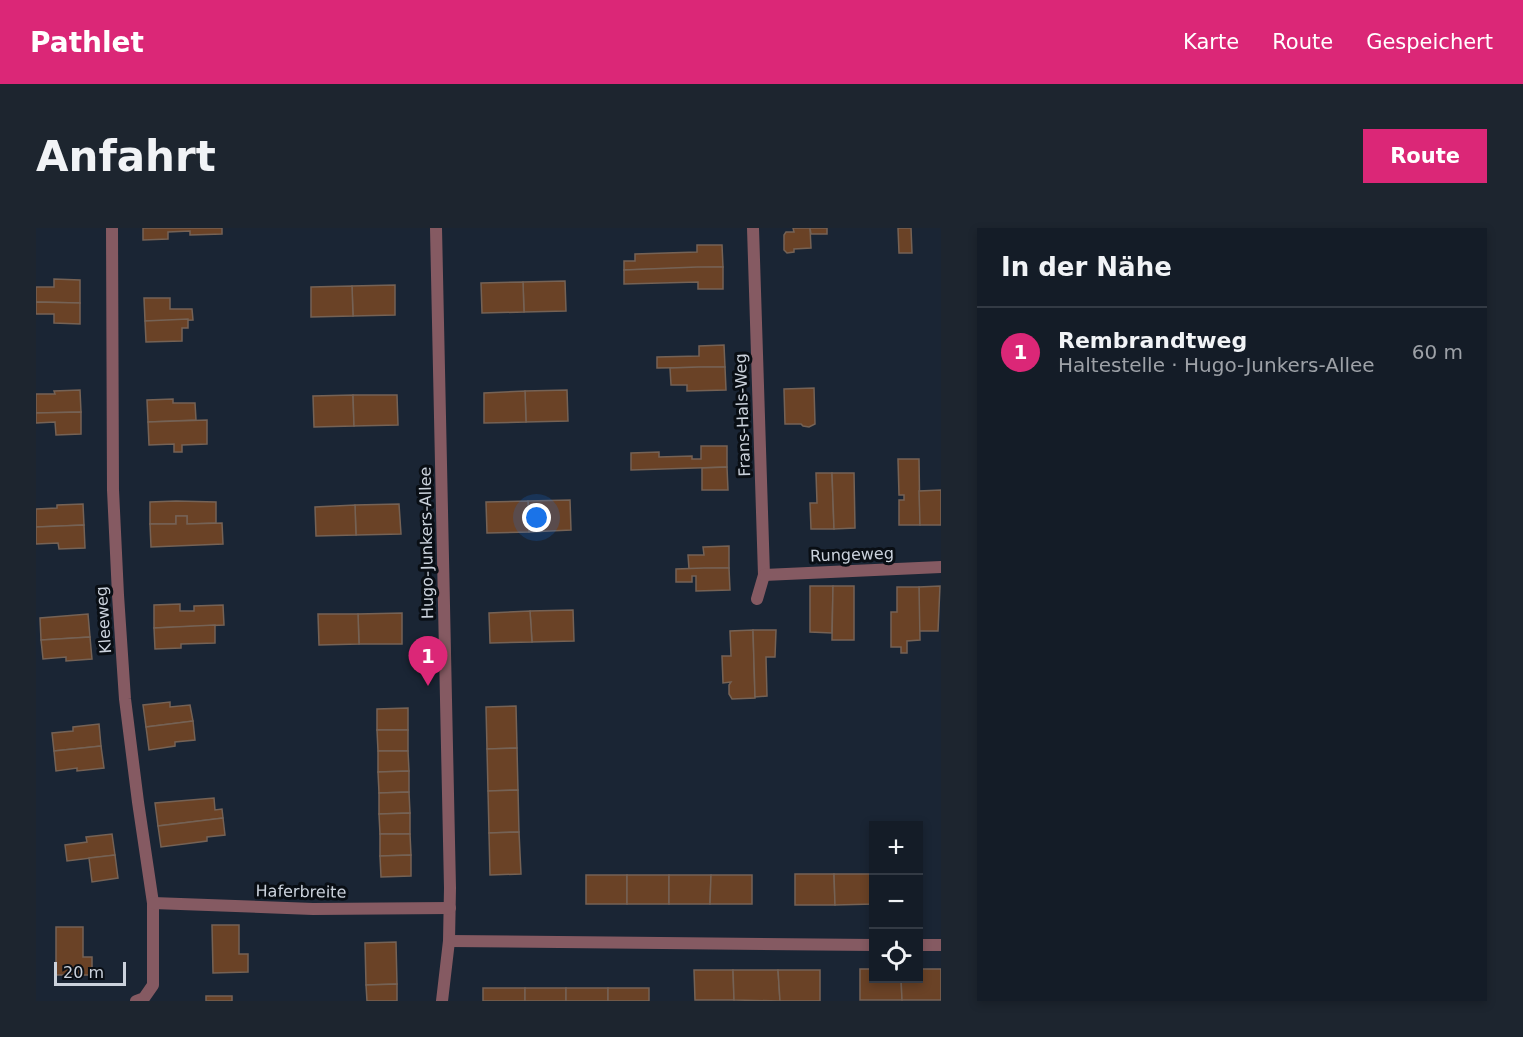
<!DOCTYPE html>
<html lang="de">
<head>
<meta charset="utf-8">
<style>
	:root { --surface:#141c27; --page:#1d252f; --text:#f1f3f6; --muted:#9da1a7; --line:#333a44; --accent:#db2777 }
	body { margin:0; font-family:"DejaVu Sans",sans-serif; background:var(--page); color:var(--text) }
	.controls { position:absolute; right:18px; bottom:18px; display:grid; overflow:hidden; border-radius:0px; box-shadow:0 3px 9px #0003 }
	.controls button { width:54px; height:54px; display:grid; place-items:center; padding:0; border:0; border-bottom:2px solid var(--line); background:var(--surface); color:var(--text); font:30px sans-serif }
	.scale { position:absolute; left:18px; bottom:15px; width:72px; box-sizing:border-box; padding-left:6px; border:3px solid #cbd2dc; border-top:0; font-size:16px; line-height:21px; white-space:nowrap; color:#cbd2dc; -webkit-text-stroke:4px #090e14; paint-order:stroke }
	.you { position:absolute; left:501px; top:290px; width:21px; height:21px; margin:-15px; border:4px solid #fff; border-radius:50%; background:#1a73e8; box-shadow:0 0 0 9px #1a73e833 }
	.badge { display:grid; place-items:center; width:39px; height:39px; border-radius:50%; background:var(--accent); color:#fff; font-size:20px; font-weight:700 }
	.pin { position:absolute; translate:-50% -50px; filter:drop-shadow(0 2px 3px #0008) }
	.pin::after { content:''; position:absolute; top:32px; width:21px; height:18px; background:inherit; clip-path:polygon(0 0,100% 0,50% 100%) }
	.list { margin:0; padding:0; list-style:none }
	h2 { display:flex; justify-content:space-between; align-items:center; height:78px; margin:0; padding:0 24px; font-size:26px }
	h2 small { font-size:20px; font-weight:400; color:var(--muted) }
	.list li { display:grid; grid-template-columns:39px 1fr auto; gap:18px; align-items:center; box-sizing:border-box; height:90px; padding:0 24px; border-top:2px solid var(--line) }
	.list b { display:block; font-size:22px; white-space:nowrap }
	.list p { margin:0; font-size:20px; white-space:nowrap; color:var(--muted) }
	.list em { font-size:20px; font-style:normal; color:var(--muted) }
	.icon { flex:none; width:33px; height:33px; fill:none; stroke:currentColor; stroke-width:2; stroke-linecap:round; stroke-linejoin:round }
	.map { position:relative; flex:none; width:905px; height:773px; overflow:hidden; border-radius:0px }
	header { display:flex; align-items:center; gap:36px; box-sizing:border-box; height:84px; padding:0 30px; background:var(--accent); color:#fff }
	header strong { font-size:28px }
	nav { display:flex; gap:33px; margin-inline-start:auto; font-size:21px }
	.intro { display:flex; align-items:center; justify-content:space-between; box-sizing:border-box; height:144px; padding:0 36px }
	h1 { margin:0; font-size:42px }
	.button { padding:15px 27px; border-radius:0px; background:var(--accent); color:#fff; font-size:21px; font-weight:700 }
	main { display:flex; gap:36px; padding:0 36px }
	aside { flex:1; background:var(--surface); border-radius:0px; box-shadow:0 3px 9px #0003 }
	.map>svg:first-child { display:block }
	.building { fill:#6a4226; stroke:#756255; stroke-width:1.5 }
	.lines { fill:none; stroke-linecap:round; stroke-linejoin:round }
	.minor { stroke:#855a62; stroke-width:12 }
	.labels { text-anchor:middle; stroke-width:6; stroke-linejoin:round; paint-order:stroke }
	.street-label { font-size:16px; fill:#cbd2dc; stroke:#090e14 }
</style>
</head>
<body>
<header>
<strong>Pathlet</strong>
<nav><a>Karte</a><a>Route</a><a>Gespeichert</a></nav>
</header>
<div class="intro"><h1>Anfahrt</h1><a class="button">Route</a></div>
<main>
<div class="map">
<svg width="905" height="773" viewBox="0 0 905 773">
	<rect width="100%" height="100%" fill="#1a2534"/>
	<g class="building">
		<polygon points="107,0 186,0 186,6 154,7 154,3 132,4 132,11 107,12"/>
		<polygon points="757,0 774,0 775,20 758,21 758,24 751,25 748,22 748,7 750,4 758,4"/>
		<polygon points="774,0 791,0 791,6 775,6"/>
		<polygon points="862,0 875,0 876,25 863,25"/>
		<polygon points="661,17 686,17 687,39 588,42 588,33 599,33 599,26 661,24"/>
		<polygon points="661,39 687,39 687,61 662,61 662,54 588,56 588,42"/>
		<polygon points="18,51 44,52 44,75 0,74 0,59 18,59"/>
		<polygon points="529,53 530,83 488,84 487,54"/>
		<polygon points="487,54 488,84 446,85 445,55"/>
		<polygon points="359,57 359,87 317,88 316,58"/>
		<polygon points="316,58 317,88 275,89 275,59"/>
		<polygon points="108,70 134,70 134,81 156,81 157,92 109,93"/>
		<polygon points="0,74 44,75 44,96 18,95 18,86 0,86"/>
		<polygon points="152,91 152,100 146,100 146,113 110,114 109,93"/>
		<polygon points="688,117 689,139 621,140 621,129 663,128 663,118"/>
		<polygon points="663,139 689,139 690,162 651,163 651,157 635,157 634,140"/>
		<polygon points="778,160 779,196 773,199 767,198 765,196 749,196 748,161"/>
		<polygon points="44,162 45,184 0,185 0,166 19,166 18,163"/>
		<polygon points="531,162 532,193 490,194 489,163"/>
		<polygon points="489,163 490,194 448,195 448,165"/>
		<polygon points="317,167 318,198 278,199 277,168"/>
		<polygon points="317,167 361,167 362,197 318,198"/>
		<polygon points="137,171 137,175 159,175 160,192 112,194 111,172"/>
		<polygon points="45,184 45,206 20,207 19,194 0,195 0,185"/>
		<polygon points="171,192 171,216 146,217 146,224 138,224 138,216 113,217 112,194"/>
		<polygon points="665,218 691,218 691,239 595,242 595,225 623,224 623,229 656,228 656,231 665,231"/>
		<polygon points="862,231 883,231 884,297 863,297 863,272 868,272 868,267 863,267"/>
		<polygon points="691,239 692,262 666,262 666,240"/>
		<polygon points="780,245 796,245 798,301 775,301 774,275 781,275"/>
		<polygon points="796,245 818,245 819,300 798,301"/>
		<polygon points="905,262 905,297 884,297 883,263"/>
		<polygon points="534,272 535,302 493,304 492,273"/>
		<polygon points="140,273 180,274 180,295 151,296 151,288 140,288 140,296 114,296 114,274"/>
		<polygon points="492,273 493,304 451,305 450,274"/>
		<polygon points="47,276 48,297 0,299 0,281 21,280 21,277"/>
		<polygon points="363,276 365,306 320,307 319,277"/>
		<polygon points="319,277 320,307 280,308 279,279"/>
		<polygon points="140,288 151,288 151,296 186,295 187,316 115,319 114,296 140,296"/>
		<polygon points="48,297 49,320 23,321 22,315 0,316 0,299"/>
		<polygon points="693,318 693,340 653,341 652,327 668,327 667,319"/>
		<polygon points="668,340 693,340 694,362 660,363 660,348 656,348 656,354 640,354 640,341"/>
		<polygon points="774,358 797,358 796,405 774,404"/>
		<polygon points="797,358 818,358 818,412 796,412"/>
		<polygon points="904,358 902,403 883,403 883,359"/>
		<polygon points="861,359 883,359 884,412 871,413 871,425 865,425 865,419 855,419 855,384 861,384"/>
		<polygon points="144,376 144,383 158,383 158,378 187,377 188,397 118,400 118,377"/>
		<polygon points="537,382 538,413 496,414 494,383"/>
		<polygon points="494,383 496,414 454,415 453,385"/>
		<polygon points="366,385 366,416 323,416 322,386"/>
		<polygon points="52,386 54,409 5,412 4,390"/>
		<polygon points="282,386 322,386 323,416 283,417"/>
		<polygon points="179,397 179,415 145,416 145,420 119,421 118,400"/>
		<polygon points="717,402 719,470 696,471 693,466 693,457 695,454 687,455 686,428 695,428 694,403"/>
		<polygon points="717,402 740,402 739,429 730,429 731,468 719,469"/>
		<polygon points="54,409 56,431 30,433 30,429 7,431 5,412"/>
		<polygon points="134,474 134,479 154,477 157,493 110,499 107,477"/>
		<polygon points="480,478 481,520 451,521 450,479"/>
		<polygon points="372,480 372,502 341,502 341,481"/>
		<polygon points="157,493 159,512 139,514 139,518 113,522 110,499"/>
		<polygon points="63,496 65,518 18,523 16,505 37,503 37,499"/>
		<polygon points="341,502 372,502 372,523 342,523"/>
		<polygon points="65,518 68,540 41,543 41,540 20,543 18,523"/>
		<polygon points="481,520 482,562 452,563 451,521"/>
		<polygon points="342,523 372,523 373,543 342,544"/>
		<polygon points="373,543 373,564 343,565 342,544"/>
		<polygon points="482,562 483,604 453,605 452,563"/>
		<polygon points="373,564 374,585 343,586 343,565"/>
		<polygon points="178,570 179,582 186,581 187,590 122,598 119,575"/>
		<polygon points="374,585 374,606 344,606 343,586"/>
		<polygon points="187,590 189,607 171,609 171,613 125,619 122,598"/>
		<polygon points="483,604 485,646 454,647 453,605"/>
		<polygon points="76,606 79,627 31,633 29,617 51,614 50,609"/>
		<polygon points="344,606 374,606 375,627 344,628"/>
		<polygon points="79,627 82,650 56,654 53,630"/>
		<polygon points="375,627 375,648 345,649 344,628"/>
		<polygon points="759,646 798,646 799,677 759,677"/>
		<polygon points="798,646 838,646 838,676 799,677"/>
		<rect x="882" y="646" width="3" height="30"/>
		<rect x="550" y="647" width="41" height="29"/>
		<rect x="591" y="647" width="42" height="29"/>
		<polygon points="633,647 675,647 674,676 633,676"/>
		<polygon points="675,647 716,647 716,676 674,676"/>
		<polygon points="176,697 203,697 203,726 212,726 212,744 177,745"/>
		<polygon points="20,699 47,699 47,729 56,729 56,747 20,747"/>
		<polygon points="360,714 361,756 330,757 329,715"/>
		<polygon points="824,741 838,741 838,750 865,750 866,772 824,772"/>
		<polygon points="882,741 905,741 905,772 866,772 865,750 882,750"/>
		<polygon points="658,742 697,742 698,772 659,772"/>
		<polygon points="697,742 742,742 744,773 698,772"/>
		<polygon points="742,742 784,742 784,773 744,773"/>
		<polygon points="361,756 361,773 331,773 330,757"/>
		<rect x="447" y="760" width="42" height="13"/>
		<rect x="489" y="760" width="41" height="13"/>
		<rect x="530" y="760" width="42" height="13"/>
		<rect x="572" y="760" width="41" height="13"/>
		<rect x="170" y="768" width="26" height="5"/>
	</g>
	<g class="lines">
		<g class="minor">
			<polyline points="76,0 77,262 82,367 89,471 102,574 117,675 117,757 108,770 100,773"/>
			<polyline points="400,0 414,660 413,713 406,773"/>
			<polyline points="717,0 728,347 721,371"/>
			<polyline points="728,347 905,339"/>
			<polyline points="117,675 277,681 414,680"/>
			<polyline points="413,713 838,717"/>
			<polyline points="882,717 905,717"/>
		</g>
	</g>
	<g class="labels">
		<g class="street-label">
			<text transform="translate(706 187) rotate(-92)" y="6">Frans-Hals-Weg</text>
			<text transform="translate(390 315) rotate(-91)" y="6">Hugo-Junkers-Allee</text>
			<text transform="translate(816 326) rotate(-2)" y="6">Rungeweg</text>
			<text transform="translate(67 392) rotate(-94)" y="6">Kleeweg</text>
			<text transform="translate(265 663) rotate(1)" y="6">Haferbreite</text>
		</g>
	</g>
</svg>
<div class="controls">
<button>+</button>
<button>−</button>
<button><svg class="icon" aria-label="locate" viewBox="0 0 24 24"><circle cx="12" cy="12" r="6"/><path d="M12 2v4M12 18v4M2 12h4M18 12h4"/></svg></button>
</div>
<div class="scale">20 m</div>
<div class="you"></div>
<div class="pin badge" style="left:392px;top:458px">1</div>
</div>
<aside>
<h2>In der Nähe<small></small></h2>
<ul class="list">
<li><span class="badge">1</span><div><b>Rembrandtweg</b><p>Haltestelle · Hugo-Junkers-Allee</p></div><em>60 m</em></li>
</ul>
</aside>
</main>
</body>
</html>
